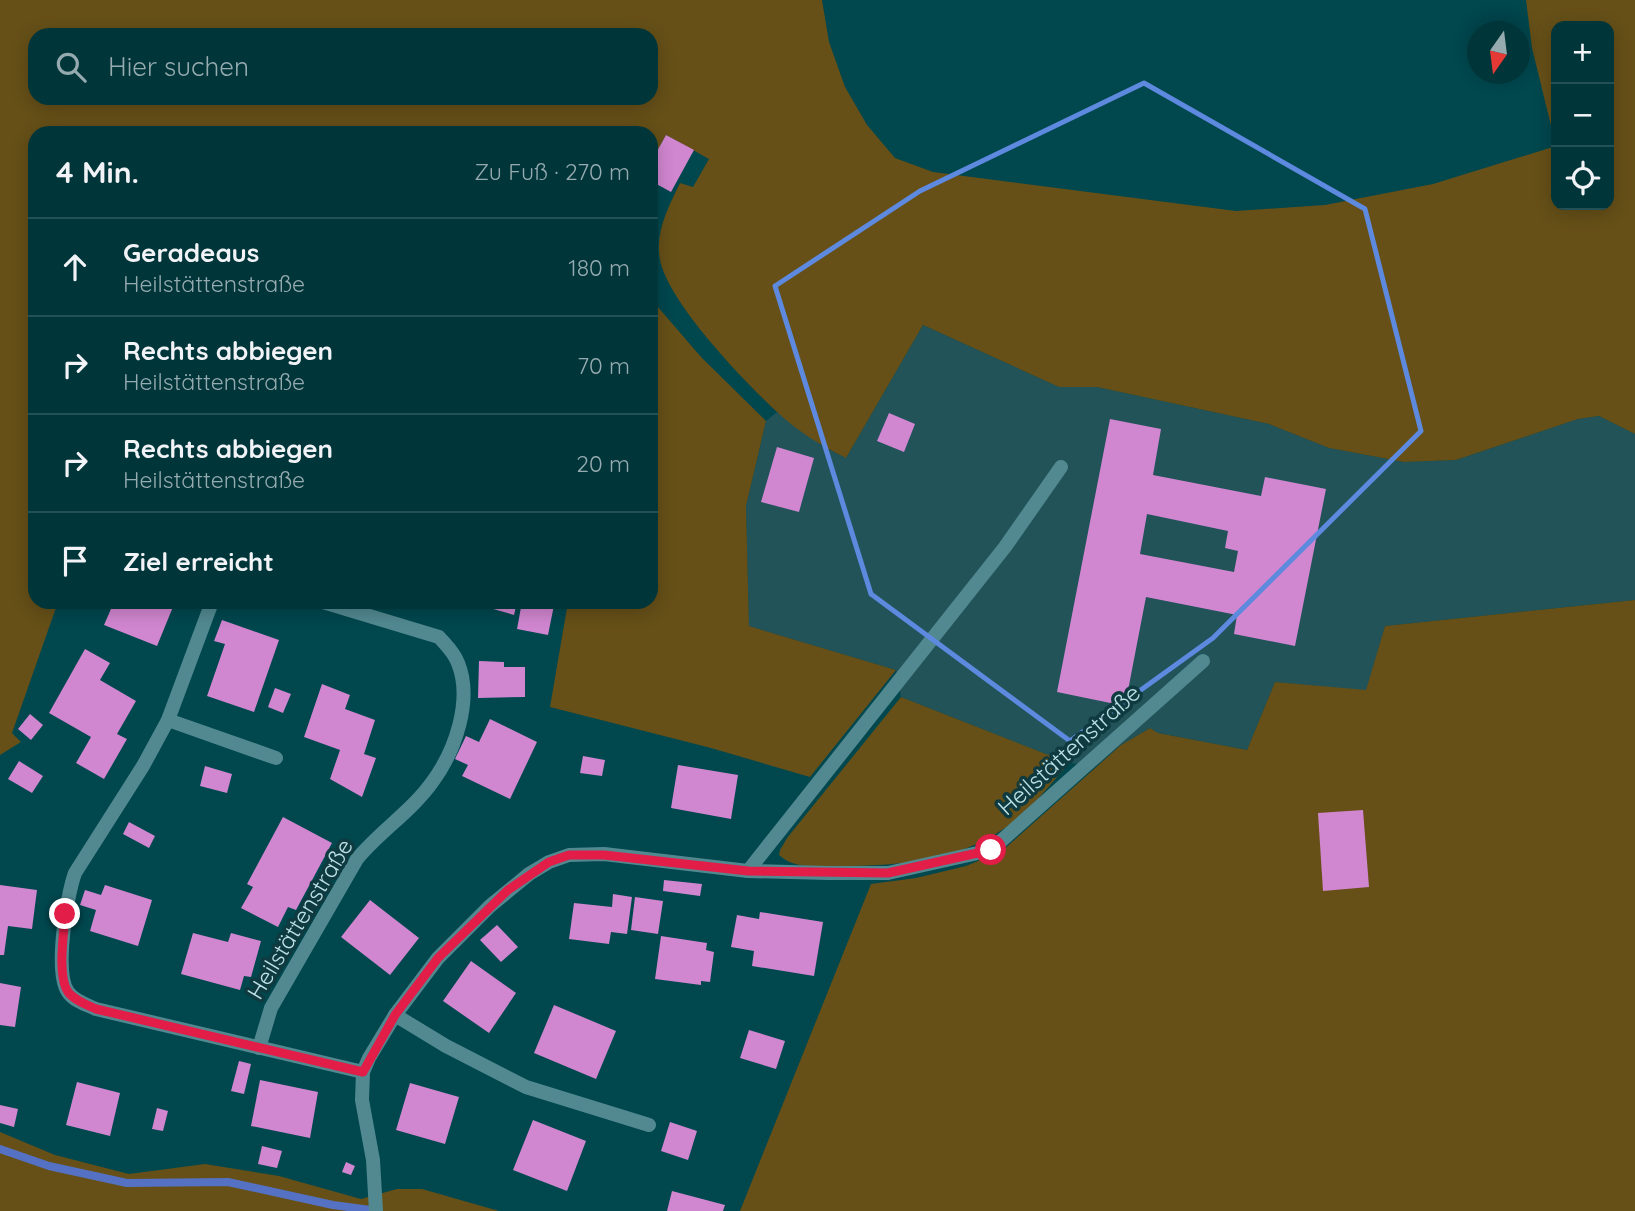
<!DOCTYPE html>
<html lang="de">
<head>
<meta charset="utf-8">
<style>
	:root { --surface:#00353a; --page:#0e4045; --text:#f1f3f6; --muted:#95abaf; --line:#225054 }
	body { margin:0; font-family:Quicksand,sans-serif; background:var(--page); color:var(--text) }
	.controls { position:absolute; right:21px; top:21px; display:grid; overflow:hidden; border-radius:14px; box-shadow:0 4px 18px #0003 }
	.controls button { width:63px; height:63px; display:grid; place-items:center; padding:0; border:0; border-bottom:2px solid var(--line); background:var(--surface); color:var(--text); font:35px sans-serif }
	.compass { position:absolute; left:1467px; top:21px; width:63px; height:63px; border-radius:50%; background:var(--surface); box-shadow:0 4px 18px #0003; rotate:194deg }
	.stop { position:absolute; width:21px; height:21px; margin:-16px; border:5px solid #e11d48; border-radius:50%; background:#fff }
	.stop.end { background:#e11d48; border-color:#fff; box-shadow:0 2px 7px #0008 }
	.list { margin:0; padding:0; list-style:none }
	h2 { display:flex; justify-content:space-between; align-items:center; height:91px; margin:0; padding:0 28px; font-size:30px }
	h2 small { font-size:23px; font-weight:400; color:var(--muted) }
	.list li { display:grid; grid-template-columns:46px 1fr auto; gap:21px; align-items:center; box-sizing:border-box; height:98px; padding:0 28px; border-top:2px solid var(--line) }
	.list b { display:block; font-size:26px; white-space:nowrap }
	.list p { margin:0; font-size:23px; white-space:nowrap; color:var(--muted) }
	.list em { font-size:23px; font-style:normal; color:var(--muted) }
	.icon { flex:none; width:38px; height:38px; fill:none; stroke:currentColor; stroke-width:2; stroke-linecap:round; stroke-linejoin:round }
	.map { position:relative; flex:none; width:1635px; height:1211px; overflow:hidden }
	.search { position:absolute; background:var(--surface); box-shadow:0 4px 18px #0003; left:28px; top:28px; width:630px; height:77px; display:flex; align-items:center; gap:18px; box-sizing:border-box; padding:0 24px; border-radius:21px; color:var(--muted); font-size:26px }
	.panel { position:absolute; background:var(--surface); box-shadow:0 4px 18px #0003; left:28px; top:126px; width:630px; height:483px; border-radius:21px }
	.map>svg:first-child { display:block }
	.built { fill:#215359 }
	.green { fill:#665018; fill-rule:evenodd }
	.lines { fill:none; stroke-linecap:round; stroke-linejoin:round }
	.stream { stroke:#5471c4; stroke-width:8 }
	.building { fill:#d186d0; fill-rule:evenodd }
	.lane { stroke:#528991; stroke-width:14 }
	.street { stroke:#528991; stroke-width:14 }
	.route { stroke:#e11d48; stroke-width:9 }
	.marked { fill:none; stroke:#5d89de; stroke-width:5; stroke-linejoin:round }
	.labels { text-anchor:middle; stroke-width:7; stroke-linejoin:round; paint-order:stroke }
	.street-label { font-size:23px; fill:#bce1e6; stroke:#0e3a40 }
</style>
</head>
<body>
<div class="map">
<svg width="1635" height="1211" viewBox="0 0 1635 1211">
	<rect width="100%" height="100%" fill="#00474e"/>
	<polygon class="built" points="923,325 1059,387 1097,387 1269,424 1329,448 1404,462 1456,460 1578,419 1599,416 1635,434 1635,600 1385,626 1366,691 1275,682 1247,750 1158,733 1150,728 1121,745 1096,766 1069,763 901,697 896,670 749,626 746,506 766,421 777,412 824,447 846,458"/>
	<g class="green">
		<path d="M 0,0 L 822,0 L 829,42 L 845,87 L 867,125 L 895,158 L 933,172 L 1236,211 L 1325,205 L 1433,184 L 1556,146 L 1532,48 L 1526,0 L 1635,0 L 1635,434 L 1599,416 L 1578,419 L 1456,460 L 1404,462 L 1329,448 L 1269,424 L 1097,387 L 1059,387 L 923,325 L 846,458 C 821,446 796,430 776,411 C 742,379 673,307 661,264 C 653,235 668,208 680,183 L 693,187 L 709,159 L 666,135 L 651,162 L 651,133 L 35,133 L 35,602 L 58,602 L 12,733 L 21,742 L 0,755 ZM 1556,26 L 1609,26 L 1609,205 L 1556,205 ZM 35,35 L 651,35 L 651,98 L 35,98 Z"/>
		<polygon points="651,299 701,357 766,421 746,506 749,626 896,670 810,777 711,748 550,707 568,602 651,602"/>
		<polygon points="1635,600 1635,1211 740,1211 871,884 916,878 966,866 1002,851 1121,745 1150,728 1158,733 1247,750 1275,682 1366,690 1385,626"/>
		<path d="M 901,697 L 1069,763 C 1049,786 1030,811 1005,828 C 958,861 897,866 841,866 C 821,866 795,870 779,855 L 780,850 L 787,838 Z"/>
		<polygon points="0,1132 55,1155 129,1174 205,1164 279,1176 361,1199 397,1189 422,1189 499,1211 0,1211"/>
	</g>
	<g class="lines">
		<polyline class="stream" points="0,1149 49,1166 127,1183 228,1182 333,1205 378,1211"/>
	</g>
	<g class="building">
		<polygon points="666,135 694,150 671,192 651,181 651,162"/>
		<polygon points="889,413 915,424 904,452 877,441"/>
		<path d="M 1110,419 L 1161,429 L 1153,475 L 1261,496 L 1265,477 L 1326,489 L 1295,646 L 1234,634 L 1237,615 L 1146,597 L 1125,706 L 1057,692 ZM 1147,514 L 1228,531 L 1225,548 L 1238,551 L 1234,572 L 1140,554 Z"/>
		<polygon points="777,447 814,458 799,512 761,502"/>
		<polygon points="114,602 175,602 157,646 104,625"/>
		<polygon points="469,602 517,602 514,615"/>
		<polygon points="522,602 554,605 548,635 517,629"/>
		<polygon points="222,620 279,640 254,712 207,696 225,644 214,641"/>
		<polygon points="85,649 110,663 100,680 136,701 117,734 127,739 104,779 76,763 91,737 49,713"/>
		<polygon points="479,661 504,662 504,667 525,667 525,697 478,698"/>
		<polygon points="322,684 350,695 345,709 375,720 364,754 376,758 362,797 330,779 340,750 304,737"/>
		<polygon points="275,688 291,694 283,713 268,707"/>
		<polygon points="30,714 43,725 31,740 18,729"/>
		<polygon points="490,719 537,742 510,799 462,776 468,765 455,759 466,736 479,742"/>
		<polygon points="583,756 605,760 602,776 580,773"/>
		<polygon points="19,761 43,776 32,793 8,779"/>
		<polygon points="678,765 738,775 731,819 671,808"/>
		<polygon points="205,766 232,774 227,793 200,786"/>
		<polygon points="1363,810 1369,887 1323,891 1318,813"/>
		<polygon points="283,817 332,843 296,910 288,907 278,927 241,908 253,887 247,884"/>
		<polygon points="129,822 155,836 149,848 123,834"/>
		<polygon points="664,880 702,884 700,896 663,891"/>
		<polygon points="0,885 37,890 32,929 8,926 4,955 0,955"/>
		<polygon points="105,885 152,900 138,946 90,931 96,910 80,905 85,890 101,895"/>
		<polygon points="613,894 632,897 627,934 611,932 609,944 569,939 574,903 612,907"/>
		<polygon points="635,897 663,901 658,934 631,930"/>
		<polygon points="370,900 419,938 390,975 341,937"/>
		<polygon points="760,912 823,922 814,976 752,966 754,951 731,947 737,915 759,919"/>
		<polygon points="497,925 518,947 501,962 480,940"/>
		<polygon points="193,933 228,942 231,933 261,941 251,977 244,976 240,990 181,974"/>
		<polygon points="661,936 707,943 706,950 714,952 710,982 701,981 701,985 655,979"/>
		<polygon points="471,961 516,993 489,1033 443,1001"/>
		<polygon points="0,983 21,987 15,1027 0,1025"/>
		<polygon points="554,1005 616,1031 596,1079 534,1053"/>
		<polygon points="749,1030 785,1041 776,1069 740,1058"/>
		<polygon points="239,1061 251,1064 244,1094 231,1091"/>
		<polygon points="260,1080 318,1092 310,1138 251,1126"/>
		<polygon points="77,1082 120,1093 110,1136 66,1125"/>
		<polygon points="410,1083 459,1097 445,1144 396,1130"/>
		<polygon points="0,1105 18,1109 14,1127 0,1123"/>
		<polygon points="157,1108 168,1111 163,1131 152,1129"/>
		<polygon points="533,1120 586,1141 567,1191 513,1170"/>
		<polygon points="670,1122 697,1131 688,1160 661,1151"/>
		<polygon points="262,1146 282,1151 277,1168 258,1164"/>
		<polygon points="346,1162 355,1166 351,1175 342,1172"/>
		<polygon points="672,1191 725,1205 723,1211 667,1211"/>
	</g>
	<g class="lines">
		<polyline class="lane" points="168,720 276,758"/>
		<g class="street">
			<path d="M 212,602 L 168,720 L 143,766 L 75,873 C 67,895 54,972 68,992 C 74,1001 87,1005 96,1009 L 363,1072"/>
			<polyline points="748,871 1005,547 1061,467"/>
			<polyline points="395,1015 446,1046 526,1087 649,1125"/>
			<path d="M 259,1048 L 271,1008 L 357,859 C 380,831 412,811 433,781 C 455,751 473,700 458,663 C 454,652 446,645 439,637 L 323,602"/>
			<polyline points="376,1211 373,1160 362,1100 363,1072 369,1058 395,1015 438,958 490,906 529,874 549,862 569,855 604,854 748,871 828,873 888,873 991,850 1203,661"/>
		</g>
	</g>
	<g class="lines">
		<path class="route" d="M 65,914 C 64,933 57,976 68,992 C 74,1000 87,1005 96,1009 L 363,1072 L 395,1015 L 438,958 L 508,890 L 549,862 L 569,855 L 604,855 L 748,871 L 888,873 L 991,850"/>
	</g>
	<path class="marked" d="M 1144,83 L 1365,209 L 1421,431 L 1213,638 L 1070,741 L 871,594 L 775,286 L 920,191 Z"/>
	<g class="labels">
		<g class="street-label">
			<text transform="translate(1069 750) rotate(-42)" y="8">Heilstättenstraße</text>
			<text transform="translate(300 919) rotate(-59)" y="8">Heilstättenstraße</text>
		</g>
	</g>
</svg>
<div class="controls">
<button>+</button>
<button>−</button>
<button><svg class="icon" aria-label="locate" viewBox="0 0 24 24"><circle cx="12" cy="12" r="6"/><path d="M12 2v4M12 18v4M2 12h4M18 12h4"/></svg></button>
</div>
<svg class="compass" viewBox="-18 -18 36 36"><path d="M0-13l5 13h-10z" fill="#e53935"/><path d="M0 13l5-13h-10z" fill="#95abaf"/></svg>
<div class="stop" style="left:991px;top:850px"></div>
<div class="stop end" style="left:65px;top:914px"></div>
<div class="search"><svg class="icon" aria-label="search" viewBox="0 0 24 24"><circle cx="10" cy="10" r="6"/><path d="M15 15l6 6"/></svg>Hier suchen</div>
<section class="panel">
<h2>4 Min.<small>Zu Fuß · 270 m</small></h2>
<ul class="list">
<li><svg class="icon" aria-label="ahead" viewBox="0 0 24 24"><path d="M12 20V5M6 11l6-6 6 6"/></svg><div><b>Geradeaus</b><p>Heilstättenstraße</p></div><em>180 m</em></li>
<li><svg class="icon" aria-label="right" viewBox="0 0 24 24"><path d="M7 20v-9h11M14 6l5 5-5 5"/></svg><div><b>Rechts abbiegen</b><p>Heilstättenstraße</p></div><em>70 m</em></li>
<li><svg class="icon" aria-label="right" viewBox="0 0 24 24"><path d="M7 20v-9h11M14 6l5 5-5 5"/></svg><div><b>Rechts abbiegen</b><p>Heilstättenstraße</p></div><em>20 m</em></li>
<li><svg class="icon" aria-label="arrive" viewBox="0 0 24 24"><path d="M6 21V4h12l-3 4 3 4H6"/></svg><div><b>Ziel erreicht</b></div></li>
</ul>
</section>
</div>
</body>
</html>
